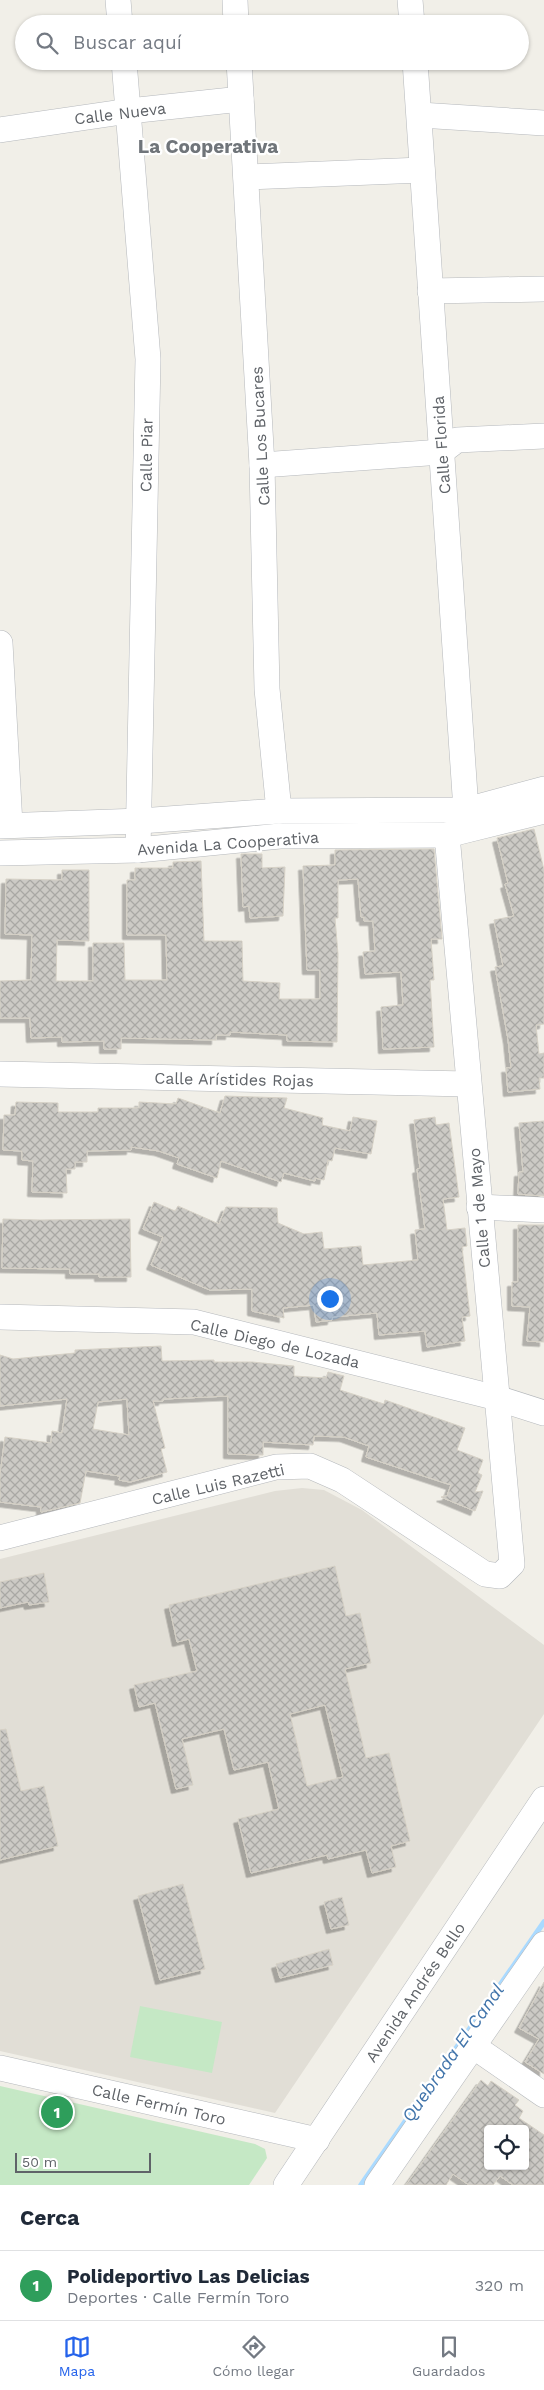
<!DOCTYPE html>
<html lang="es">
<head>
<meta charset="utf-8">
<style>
	:root { --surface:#fff; --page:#f2f2f3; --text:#1f2937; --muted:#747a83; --line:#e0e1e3; --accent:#2563eb }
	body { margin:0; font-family:"Work Sans",sans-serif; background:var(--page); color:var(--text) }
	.controls { position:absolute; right:15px; bottom:15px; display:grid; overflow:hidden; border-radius:5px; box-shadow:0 1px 4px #0004 }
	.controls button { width:45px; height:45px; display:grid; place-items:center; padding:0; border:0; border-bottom:1px solid var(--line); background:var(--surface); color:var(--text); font:25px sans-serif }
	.scale { position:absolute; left:15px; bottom:12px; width:136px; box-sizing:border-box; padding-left:5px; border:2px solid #5f6368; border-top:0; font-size:14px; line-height:18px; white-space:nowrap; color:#5f6368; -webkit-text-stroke:4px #fff; paint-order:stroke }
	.you { position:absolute; left:329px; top:1298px; width:18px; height:18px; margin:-12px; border:4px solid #fff; border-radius:50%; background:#1a73e8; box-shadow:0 0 0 8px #1a73e833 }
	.badge { display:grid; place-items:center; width:32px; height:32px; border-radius:50%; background:var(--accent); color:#fff; font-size:16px; font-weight:700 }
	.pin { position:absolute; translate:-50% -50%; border:2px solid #fff; box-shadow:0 1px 5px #0006 }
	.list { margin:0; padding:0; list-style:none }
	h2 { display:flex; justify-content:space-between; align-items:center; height:65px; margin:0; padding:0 20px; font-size:21px }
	h2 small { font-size:16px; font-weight:400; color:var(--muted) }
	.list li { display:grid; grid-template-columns:32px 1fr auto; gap:15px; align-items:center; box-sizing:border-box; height:70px; padding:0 20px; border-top:1px solid var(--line) }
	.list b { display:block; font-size:19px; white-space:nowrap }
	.list p { margin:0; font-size:16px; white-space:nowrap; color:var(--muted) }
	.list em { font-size:16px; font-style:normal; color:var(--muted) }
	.icon { flex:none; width:28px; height:28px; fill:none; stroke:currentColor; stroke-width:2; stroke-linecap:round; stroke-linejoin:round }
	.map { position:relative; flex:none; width:544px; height:2185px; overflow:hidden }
	.search { position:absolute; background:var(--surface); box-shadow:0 1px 4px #0004; left:15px; right:15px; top:15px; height:55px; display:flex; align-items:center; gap:12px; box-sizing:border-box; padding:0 18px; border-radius:28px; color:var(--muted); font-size:19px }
	.sheet { height:135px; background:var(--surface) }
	nav { display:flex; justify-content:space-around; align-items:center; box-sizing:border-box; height:70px; border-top:1px solid var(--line); background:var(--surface); font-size:14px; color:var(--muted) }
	nav a { display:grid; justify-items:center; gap:2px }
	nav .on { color:var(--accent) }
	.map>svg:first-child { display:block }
	.education { fill:#e1ded6 }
	.park { fill:#c5e8c5 }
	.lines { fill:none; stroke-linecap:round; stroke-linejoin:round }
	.stream { stroke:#aadaff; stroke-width:5.5 }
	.building { fill:url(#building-cross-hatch); stroke:#d6d1c6; fill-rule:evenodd; filter:url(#shadow) }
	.minor-casing { stroke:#b5b8bc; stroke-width:26 }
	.minor { stroke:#fff; stroke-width:25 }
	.labels { text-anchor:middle; stroke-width:4.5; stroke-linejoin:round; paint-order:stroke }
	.street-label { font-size:16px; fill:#5f6368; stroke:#fff }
	.water-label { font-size:18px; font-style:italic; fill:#4174aa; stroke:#fff }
	.quarter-label { font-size:19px; font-weight:bold; fill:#70757a; stroke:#fff }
</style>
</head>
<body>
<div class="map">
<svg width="544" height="2185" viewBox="0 0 544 2185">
	<defs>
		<pattern id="building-cross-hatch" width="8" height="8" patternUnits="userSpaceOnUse" patternTransform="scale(1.25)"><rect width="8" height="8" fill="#cccac5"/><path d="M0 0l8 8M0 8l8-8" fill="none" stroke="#a9a8a4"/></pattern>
		<filter id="shadow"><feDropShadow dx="-4.5" dy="4.5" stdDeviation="0" flood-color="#0004"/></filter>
	</defs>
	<rect width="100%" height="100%" fill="#f1efe8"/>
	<polygon class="education" points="302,1488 324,1490 362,1510 544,1645 544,1714 275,2113 0,2051 0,1559 275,1491"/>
	<g class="park">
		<polygon points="140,2006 222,2022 212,2073 130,2057"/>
		<polygon points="0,2086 255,2144 265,2149 267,2158 249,2185 0,2185"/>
	</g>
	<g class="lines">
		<polyline class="stream" points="361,2185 544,1922"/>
	</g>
	<g class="building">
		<polygon points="534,829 544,870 544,1024 536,1025 539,1054 544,1053 544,1078 539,1078 540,1089 508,1092 506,1068 511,1068 508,1039 495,967 503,966 494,920 514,916 505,884 508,883 497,838"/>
		<polygon points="434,849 442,939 431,939 434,980 430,980 434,1047 383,1049 381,1007 403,1005 401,972 365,974 363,952 375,951 373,921 364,921 364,917 361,917 358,879 338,880 338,918 335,918 338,954 337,1042 287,1041 287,1035 230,1032 230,1035 216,1035 216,1040 121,1038 121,1049 104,1049 104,1041 62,1042 62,1037 31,1038 30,1018 0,1018 0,981 31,980 32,935 5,934 6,879 62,880 62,870 89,870 89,941 57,940 56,981 93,981 93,943 124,943 125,980 167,980 166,935 127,935 127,880 135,880 135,868 173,868 173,862 201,861 204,941 242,941 243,981 280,983 279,999 320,999 320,970 307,970 303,866 335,865 335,850"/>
		<polygon points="241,854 262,854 262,868 285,867 283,916 250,918 249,906 243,907"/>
		<polygon points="225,1096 287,1098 284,1108 323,1118 322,1125 350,1131 353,1117 377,1121 371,1154 335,1148 332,1161 328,1160 324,1180 315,1178 315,1181 284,1173 281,1182 221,1161 217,1178 177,1164 179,1158 159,1151 131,1147 131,1150 87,1151 87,1162 75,1162 75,1169 66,1169 67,1193 32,1192 33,1161 22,1160 22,1151 3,1150 4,1115 15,1115 16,1102 58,1103 58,1112 98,1112 98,1108 139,1108 139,1102 176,1104 178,1098 220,1113"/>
		<polygon points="435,1117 436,1125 449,1123 459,1197 443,1199 447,1230 465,1228 467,1246 462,1247 470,1316 462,1317 465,1341 427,1347 425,1331 379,1335 377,1313 332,1317 332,1320 316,1322 314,1305 283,1308 284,1318 252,1311 252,1289 210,1290 151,1265 163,1237 143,1229 154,1202 175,1211 178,1206 219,1224 226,1207 277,1208 278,1223 304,1234 322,1232 324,1249 361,1246 363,1265 418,1260 415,1230 425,1229 417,1169 420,1168 414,1120"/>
		<polygon points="544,1121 544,1196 518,1194 519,1172 523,1172 519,1123"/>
		<polygon points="3,1219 40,1220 130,1219 131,1277 99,1277 99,1274 70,1274 70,1269 2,1268"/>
		<polygon points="518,1225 544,1225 544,1342 527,1341 530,1307 512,1306 512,1282 518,1282"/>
		<path d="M 161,1346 L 162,1361 L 214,1360 L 214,1362 L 252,1362 L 294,1366 L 294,1376 L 326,1378 L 328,1372 L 344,1376 L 340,1390 L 384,1404 L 385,1400 L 465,1428 L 457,1450 L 483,1460 L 478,1473 L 482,1475 L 475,1492 L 483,1491 L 475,1511 L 441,1497 L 447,1496 L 451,1485 L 366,1457 L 369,1446 L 344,1437 L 314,1436 L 313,1445 L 263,1442 L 263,1455 L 228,1454 L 228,1396 L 163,1399 L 163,1401 L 153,1401 L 165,1448 L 161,1449 L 167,1472 L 130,1482 L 119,1480 L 120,1476 L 86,1471 L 80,1503 L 41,1512 L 41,1507 L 0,1502 L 0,1475 L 5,1437 L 51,1443 L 52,1431 L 62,1433 L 67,1399 L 0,1406 L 0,1355 L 13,1359 L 75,1353 L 75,1350 ZM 127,1399 L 129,1435 L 93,1429 L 98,1402 Z"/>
		<path d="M 335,1566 L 346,1616 L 360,1613 L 371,1663 L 345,1669 L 366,1758 L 389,1753 L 410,1841 L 391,1846 L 396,1867 L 372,1873 L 366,1850 L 328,1859 L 327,1855 L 251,1873 L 238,1819 L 279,1809 L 268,1762 L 234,1770 L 224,1729 L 182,1739 L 193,1785 L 176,1789 L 155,1703 L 139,1707 L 134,1685 L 197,1671 L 189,1639 L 177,1642 L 169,1605 ZM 325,1705 L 343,1777 L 307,1786 L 290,1714 Z"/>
		<polygon points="44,1573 49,1602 29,1605 28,1602 0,1608 0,1582"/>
		<polygon points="6,1729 21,1791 44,1786 58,1846 0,1860 0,1730"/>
		<polygon points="183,1884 205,1969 160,1980 138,1896"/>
		<polygon points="342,1897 349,1925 331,1929 324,1902"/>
		<polygon points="329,1949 333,1965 280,1978 276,1964"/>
		<polygon points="544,1982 544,2074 525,2062 539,2039 519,2028"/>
		<path d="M 481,2080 L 488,2086 L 491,2081 L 519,2100 L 515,2105 L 523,2111 L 519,2118 L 544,2135 L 544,2185 L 513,2185 L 500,2176 L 493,2185 L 469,2185 L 453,2174 L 446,2185 L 406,2185 ZM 488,2129 L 525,2129 L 525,2166 L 488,2166 Z"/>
	</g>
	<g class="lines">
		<g class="minor-casing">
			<g id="minor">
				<polyline points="118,0 120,24"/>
				<polyline points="235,0 236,24"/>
				<polyline points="410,0 412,24"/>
				<polyline points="124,61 148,359 138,850"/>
				<polyline points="239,61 262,465 267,689 279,811"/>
				<polyline points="415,61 466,810 469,829"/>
				<polyline points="420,115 544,123"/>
				<polyline points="0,130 129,111 241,99"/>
				<polyline points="246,177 422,170"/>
				<polyline points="430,291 544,289"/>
				<polyline points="262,465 441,452 457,440 544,436"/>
				<polyline points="0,643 10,825"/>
				<polyline points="0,826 140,821 279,811 466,810 544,789"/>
				<polyline points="0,853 138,850 280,836 447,835 544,811"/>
				<polyline points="0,1074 468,1084"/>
				<polyline points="479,1207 544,1210"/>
				<polyline points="0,1317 194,1322 497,1398 544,1413"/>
				<polyline points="0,1538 276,1467 310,1466 342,1480 485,1574 500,1576 512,1564 447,835"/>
				<polyline points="473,2046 544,2095"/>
				<polyline points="0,2068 317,2140"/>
				<polyline points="286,2185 544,1799"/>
				<polyline points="377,2185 544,1944"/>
			</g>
		</g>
		<use href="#minor" class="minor"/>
	</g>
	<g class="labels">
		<g class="street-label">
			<text transform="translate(120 113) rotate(-7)" y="6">Calle Nueva</text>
			<text transform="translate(260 436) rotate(-93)" y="6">Calle Los Bucares</text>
			<text transform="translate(441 445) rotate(-94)" y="6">Calle Florida</text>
			<text transform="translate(146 455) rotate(-89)" y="6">Calle Piar</text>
			<text transform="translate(228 843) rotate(-4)" y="6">Avenida La Cooperativa</text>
			<text transform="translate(234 1079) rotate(1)" y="6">Calle Arístides Rojas</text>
			<text transform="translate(479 1208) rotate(-95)" y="6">Calle 1 de Mayo</text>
			<text transform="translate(275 1343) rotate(13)" y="6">Calle Diego de Lozada</text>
			<text transform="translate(218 1484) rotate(-13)" y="6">Calle Luis Razetti</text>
			<text transform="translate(415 1992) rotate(-56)" y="6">Avenida Andrés Bello</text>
			<text transform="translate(159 2104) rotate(13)" y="6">Calle Fermín Toro</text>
		</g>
		<g class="water-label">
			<text transform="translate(453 2053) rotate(-55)" y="6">Quebrada El Canal</text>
		</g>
		<g class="quarter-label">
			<text x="208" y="153">La Cooperativa</text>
		</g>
	</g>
</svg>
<div class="controls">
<button><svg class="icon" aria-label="locate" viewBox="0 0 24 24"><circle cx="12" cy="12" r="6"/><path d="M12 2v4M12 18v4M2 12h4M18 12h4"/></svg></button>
</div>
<div class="scale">50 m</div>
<div class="you"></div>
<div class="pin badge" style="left:57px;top:2112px;background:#2e9e5b">1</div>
<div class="search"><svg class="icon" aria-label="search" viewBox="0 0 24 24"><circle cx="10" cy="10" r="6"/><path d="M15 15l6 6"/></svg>Buscar aquí</div>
</div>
<section class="sheet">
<h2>Cerca<small></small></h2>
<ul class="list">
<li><span class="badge" style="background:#2e9e5b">1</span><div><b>Polideportivo Las Delicias</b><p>Deportes · Calle Fermín Toro</p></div><em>320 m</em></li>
</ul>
</section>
<nav>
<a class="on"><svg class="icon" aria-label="map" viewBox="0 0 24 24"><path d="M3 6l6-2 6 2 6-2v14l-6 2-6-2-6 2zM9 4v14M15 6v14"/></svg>Mapa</a>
<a><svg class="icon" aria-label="directions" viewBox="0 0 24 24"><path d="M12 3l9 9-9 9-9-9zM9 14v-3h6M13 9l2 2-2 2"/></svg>Cómo llegar</a>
<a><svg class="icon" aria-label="saved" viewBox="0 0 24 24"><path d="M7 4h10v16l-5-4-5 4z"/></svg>Guardados</a>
</nav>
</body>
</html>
